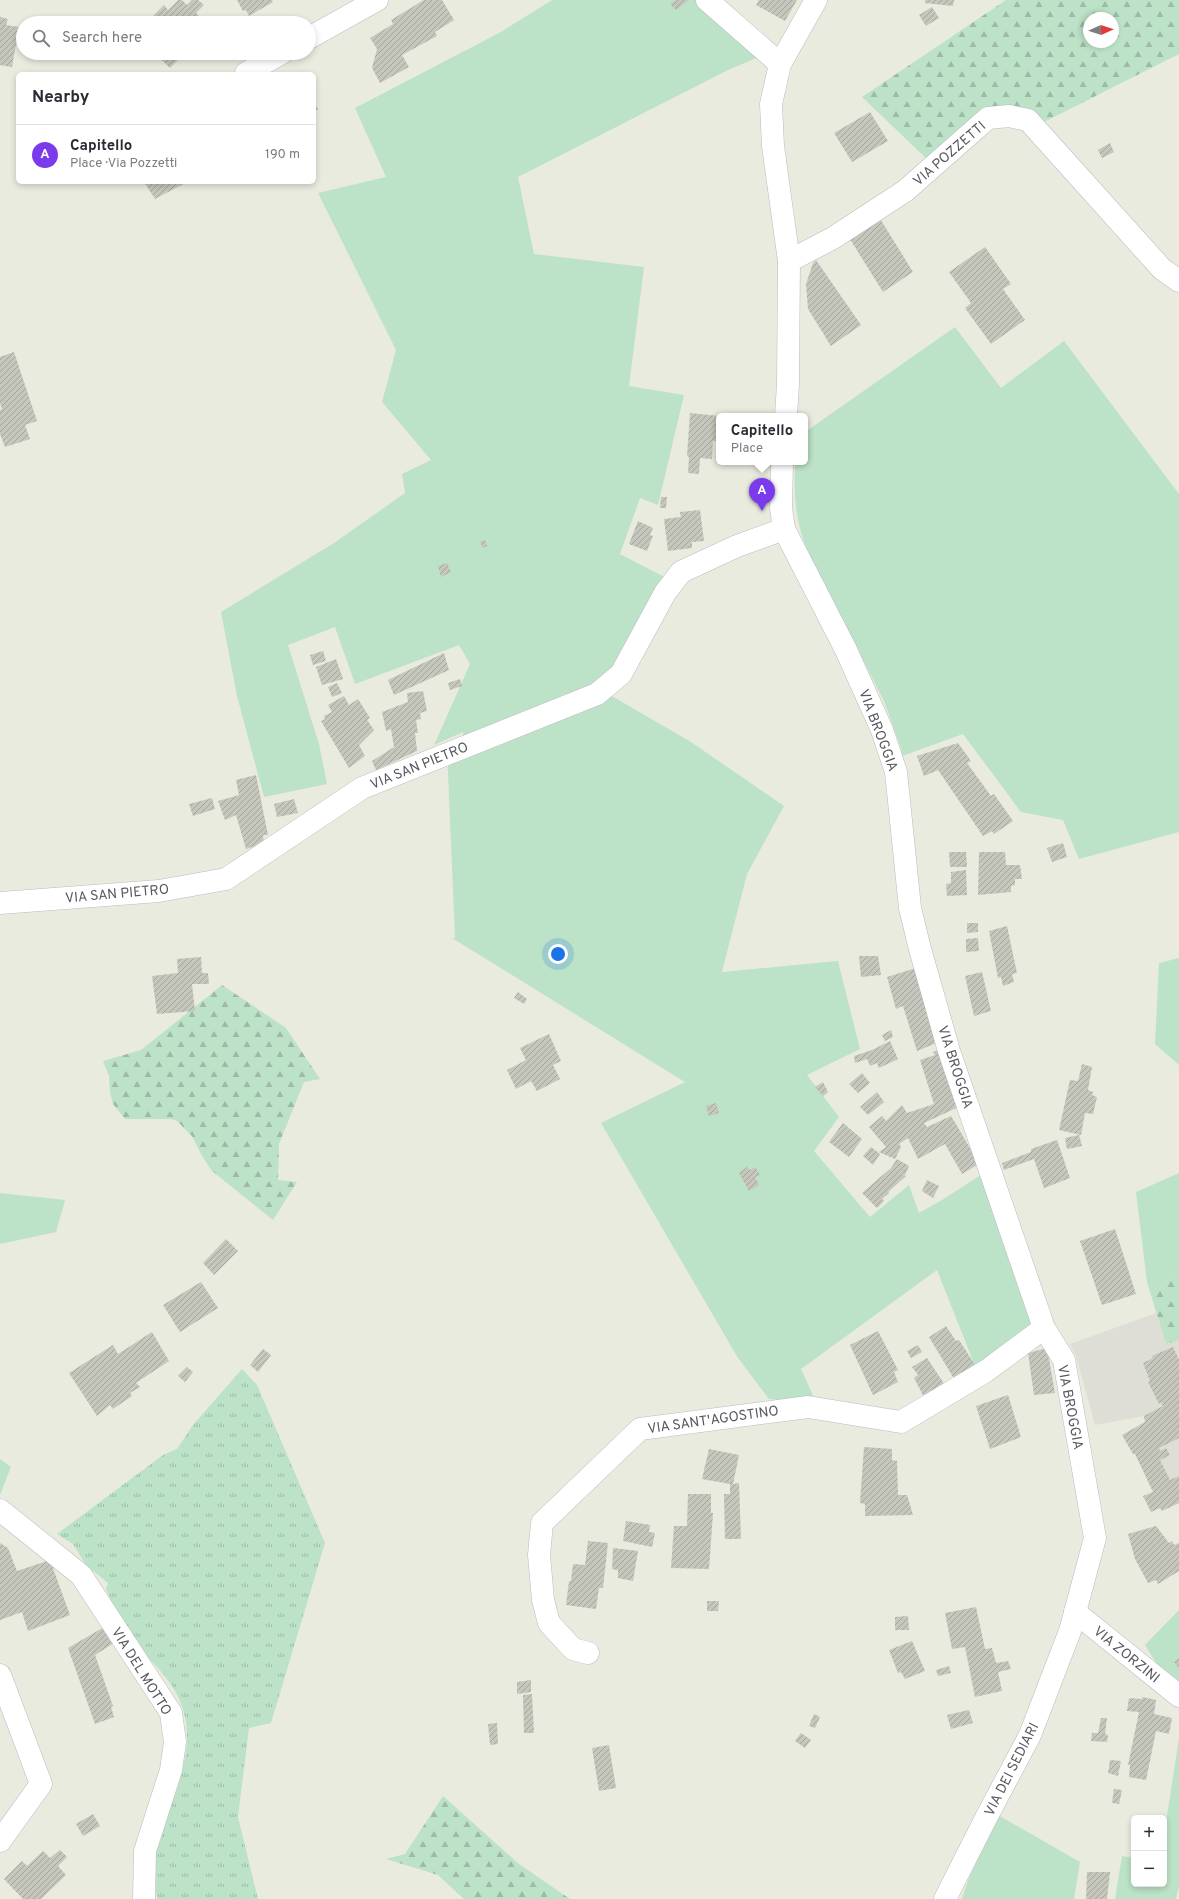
<!DOCTYPE html>
<html lang="en">
<head>
<meta charset="utf-8">
<style>
	:root { --surface:#fff; --page:#f2f2f3; --text:#2b2b33; --muted:#7c7c81; --line:#e1e1e2; --accent:#7c3aed }
	body { margin:0; font-family:Overpass,sans-serif; background:var(--page); color:var(--text) }
	.controls { position:absolute; right:12px; bottom:12px; display:grid; overflow:hidden; border-radius:6px; box-shadow:0 2px 6px #0003 }
	.controls button { width:36px; height:36px; display:grid; place-items:center; padding:0; border:0; border-bottom:1px solid var(--line); background:var(--surface); color:var(--text); font:20px sans-serif }
	.compass { position:absolute; left:1083px; top:12px; width:36px; height:36px; border-radius:50%; background:var(--surface); box-shadow:0 2px 6px #0003; rotate:87deg }
	.you { position:absolute; left:558px; top:954px; width:14px; height:14px; margin:-10px; border:3px solid #fff; border-radius:50%; background:#1a73e8; box-shadow:0 0 0 6px #1a73e833 }
	.badge { display:grid; place-items:center; width:26px; height:26px; border-radius:50%; background:var(--accent); color:#fff; font-size:13px; font-weight:700 }
	.pin { position:absolute; translate:-50% -33px; filter:drop-shadow(0 1px 2px #0008) }
	.pin::after { content:''; position:absolute; top:21px; width:14px; height:12px; background:inherit; clip-path:polygon(0 0,100% 0,50% 100%) }
	.popup { position:absolute; left:716px; top:413px; width:92px; height:52px; box-sizing:border-box; display:grid; place-content:center; border-radius:6px; background:var(--surface); filter:drop-shadow(0 1px 3px #0005); font-size:13px; white-space:nowrap; color:var(--muted) }
	.popup b { font-size:15px; color:var(--text) }
	.popup::after { content:''; position:absolute; left:50%; top:100%; margin-left:-8px; border:8px solid transparent; border-top-color:var(--surface) }
	.list { margin:0; padding:0; list-style:none }
	h2 { display:flex; justify-content:space-between; align-items:center; height:52px; margin:0; padding:0 16px; font-size:17px }
	h2 small { font-size:13px; font-weight:400; color:var(--muted) }
	.list li { display:grid; grid-template-columns:26px 1fr auto; gap:12px; align-items:center; box-sizing:border-box; height:60px; padding:0 16px; border-top:1px solid var(--line) }
	.list b { display:block; font-size:15px; white-space:nowrap }
	.list p { margin:0; font-size:13px; white-space:nowrap; color:var(--muted) }
	.list em { font-size:13px; font-style:normal; color:var(--muted) }
	.icon { flex:none; width:22px; height:22px; fill:none; stroke:currentColor; stroke-width:2; stroke-linecap:round; stroke-linejoin:round }
	.map { position:relative; flex:none; width:1179px; height:1899px; overflow:hidden }
	.search { position:absolute; background:var(--surface); box-shadow:0 2px 6px #0003; left:16px; top:16px; width:300px; height:44px; display:flex; align-items:center; gap:10px; box-sizing:border-box; padding:0 14px; border-radius:22px; color:var(--muted); font-size:15px }
	.panel { position:absolute; background:var(--surface); box-shadow:0 2px 6px #0003; left:16px; top:72px; width:300px; height:112px; border-radius:6px }
	.map>svg:first-child { display:block }
	.industrial { fill:#deded7 }
	.grass { fill:#bce2c7 }
	.forest { fill:url(#forest-firs); fill-rule:evenodd }
	.park { fill:url(#park-tufts) }
	.building { fill:url(#building-hatch) }
	.lines { fill:none; stroke-linecap:round; stroke-linejoin:round }
	.minor-casing { stroke:#babbc1; stroke-width:23 }
	.minor { stroke:#fff; stroke-width:22 }
	.labels { text-anchor:middle; stroke-width:3.5; stroke-linejoin:round; paint-order:stroke }
	.street-label { font-size:14px; fill:#585960; stroke:#fff }
</style>
</head>
<body>
<div class="map">
<svg width="1179" height="1899" viewBox="0 0 1179 1899">
	<defs>
		<pattern id="forest-firs" width="22" height="20" patternUnits="userSpaceOnUse"><rect width="22" height="20" fill="#bce2c7"/><path d="M5 1l3.5 6h-7zM16 11l3.5 6h-7z" fill="#9cbaa5"/></pattern>
		<pattern id="park-tufts" width="24" height="20" patternUnits="userSpaceOnUse"><rect width="24" height="20" fill="#bce2c7"/><path d="M3 7l-1-3M5 7V3M7 7l1-3M15 17l-1-3M17 17v-4M19 17l1-3" fill="none" stroke="#9cbaa5"/></pattern>
		<pattern id="building-hatch" width="6" height="6" patternUnits="userSpaceOnUse"><rect width="6" height="6" fill="#c5c6bc"/><path d="M-1 1l2-2M0 6l6-6M5 7l2-2" fill="none" stroke="#a3a49c"/></pattern>
	</defs>
	<rect width="100%" height="100%" fill="#eaebdf"/>
	<polygon class="industrial" points="1156,1313 1166,1344 1179,1340 1179,1480 1163,1483 1159,1448 1145,1422 1144,1416 1095,1425 1076,1356 1070,1344"/>
	<g class="grass">
		<polygon points="552,0 698,0 766,54 728,70 518,177 534,254 644,267 629,386 684,395 658,505 640,498 620,554 672,581 610,695 691,742 784,806 747,874 722,972 838,961 860,1049 807,1075 839,1117 814,1151 870,1217 909,1185 919,1213 942,1200 987,1171 1045,1331 979,1376 937,1270 801,1369 817,1404 769,1399 738,1358 601,1123 685,1082 452,938 455,938 447,749 463,741 463,732 434,745 470,664 459,645 355,684 335,627 288,645 319,744 327,784 264,797 237,696 221,612 334,543 405,493 402,474 431,460 382,402 396,350 318,193 386,177 355,108 501,32"/>
		<path d="M 955,327 L 1001,388 L 1064,341 L 1179,494 L 1179,832 L 1079,859 L 1063,820 L 1021,812 L 963,734 L 902,756 L 901,748 L 884,701 L 809,555 C 795,520 794,499 795,462 L 805,462 L 805,432 Z"/>
		<polygon points="1179,958 1179,1065 1155,1044 1159,963"/>
		<polygon points="1179,1173 1179,1273 1150,1292 1147,1282 1136,1192"/>
		<polygon points="0,1193 65,1200 56,1232 0,1244"/>
		<polygon points="0,1459 11,1467 0,1495"/>
		<polygon points="1179,1610 1179,1699 1145,1645"/>
		<polygon points="1179,1738 1179,1886 1176,1899 1115,1899 1122,1856 1134,1858 1134,1884 1164,1884 1164,1835"/>
		<path d="M 998,1815 L 1080,1862 L 1074,1899 L 962,1899 C 971,1870 983,1842 998,1815 Z"/>
	</g>
	<g class="forest">
		<path d="M 1006,0 L 1179,0 L 1179,54 L 1044,122 L 998,115 L 930,162 L 862,97 ZM 1089,18 L 1113,18 L 1113,42 L 1089,42 Z"/>
		<polygon points="222,985 286,1028 320,1079 304,1082 279,1144 278,1180 297,1182 273,1220 212,1171 202,1156 192,1136 177,1121 171,1119 125,1119 113,1104 110,1093 109,1076 103,1061 141,1050"/>
		<polygon points="1179,1273 1179,1340 1166,1344 1150,1292"/>
		<polygon points="443,1796 519,1864 570,1899 464,1899 438,1875 386,1859 405,1854"/>
	</g>
	<path class="park" d="M 242,1369 L 257,1385 L 325,1543 L 271,1723 L 249,1728 L 238,1817 L 258,1899 L 157,1899 C 155,1883 152,1863 155,1848 C 165,1801 195,1768 185,1717 C 177,1679 150,1664 130,1635 C 121,1621 112,1605 106,1589 L 108,1583 L 86,1565 L 73,1544 L 57,1534 L 163,1455 L 177,1449 L 193,1425 Z"/>
	<g class="building">
		<polygon points="178,0 182,0 187,5 192,0 198,0 204,5 196,13 206,23 146,23 164,5 168,10"/>
		<polygon points="237,0 272,0 273,2 249,16 246,10 243,11"/>
		<polygon points="424,0 442,0 454,20 435,32 437,36 402,55 409,67 380,83 372,68 377,49 370,38 393,24 391,20"/>
		<polygon points="676,0 689,0 676,10 670,4"/>
		<polygon points="759,0 797,0 785,21 756,5"/>
		<polygon points="925,0 954,0 953,6 925,3"/>
		<polygon points="932,7 939,18 926,26 919,15"/>
		<polygon points="0,17 8,19 6,25 19,27 12,67 0,65"/>
		<polygon points="154,53 185,53 170,68"/>
		<polygon points="314,103 318,109 314,112"/>
		<polygon points="870,112 888,141 852,162 834,133"/>
		<polygon points="1110,143 1114,152 1102,158 1098,150"/>
		<polygon points="144,182 187,182 155,199"/>
		<polygon points="879,217 913,272 883,292 848,236"/>
		<polygon points="985,247 1011,284 1003,289 1025,320 991,344 965,308 971,303 949,272"/>
		<polygon points="816,260 861,325 831,346 808,309 806,284 813,263"/>
		<polygon points="14,352 37,421 25,425 30,439 5,447 0,434 0,410 2,409 0,403 0,357"/>
		<polygon points="690,413 719,416 718,441 713,441 712,459 700,458 699,474 688,473 689,457 687,456"/>
		<polygon points="661,497 667,497 666,508 660,508"/>
		<polygon points="700,510 704,541 692,542 692,548 668,551 664,519 681,517 680,512"/>
		<polygon points="638,521 653,528 650,535 653,536 647,551 629,544"/>
		<polygon points="485,540 487,546 483,548 480,542"/>
		<polygon points="447,563 451,572 441,577 438,566"/>
		<polygon points="323,651 326,661 313,665 310,655"/>
		<polygon points="444,653 449,670 394,695 388,680"/>
		<polygon points="336,659 343,679 322,685 316,667"/>
		<polygon points="460,679 462,686 450,690 448,683"/>
		<polygon points="337,683 342,693 332,697 328,687"/>
		<polygon points="423,691 427,711 420,713 421,719 416,720 418,733 415,733 417,751 376,770 372,761 394,747 391,729 386,731 382,712 408,702 407,693"/>
		<polygon points="344,696 349,705 358,699 370,718 367,720 374,730 359,745 365,756 349,768 321,721 325,719 324,716 332,712 328,705"/>
		<polygon points="958,743 971,761 967,763 991,796 994,794 1013,821 994,834 992,831 983,836 938,770 924,776 917,756"/>
		<polygon points="256,775 268,835 263,835 264,843 246,849 236,815 225,820 218,801 239,795 236,780"/>
		<polygon points="212,798 215,809 193,816 189,804"/>
		<polygon points="294,799 298,813 277,817 274,804"/>
		<polygon points="1063,843 1067,857 1052,862 1047,848"/>
		<polygon points="949,852 966,852 967,867 950,867"/>
		<polygon points="979,852 1005,852 1006,865 1020,865 1022,879 1015,879 1015,885 1011,886 1011,892 978,895"/>
		<polygon points="966,870 967,895 947,896 946,884 951,883 951,872"/>
		<polygon points="967,923 978,923 978,932 967,933"/>
		<polygon points="1007,926 1017,973 1012,974 1014,982 1003,986 1001,977 998,978 989,931"/>
		<polygon points="978,938 979,951 966,952 966,939"/>
		<polygon points="859,956 878,956 881,975 861,977"/>
		<polygon points="201,957 202,973 208,973 209,984 192,984 195,1011 157,1014 152,976 178,973 177,959"/>
		<polygon points="916,968 939,1042 917,1051 903,1006 896,1009 887,977"/>
		<polygon points="982,972 991,1011 974,1016 965,976"/>
		<polygon points="518,992 527,999 524,1004 514,998"/>
		<polygon points="891,1030 893,1037 885,1041 882,1035"/>
		<polygon points="549,1034 561,1061 553,1065 560,1079 537,1091 531,1081 516,1089 507,1070 526,1060 520,1048"/>
		<polygon points="890,1041 898,1059 879,1068 877,1063 870,1066 867,1059 855,1063 854,1056 872,1050"/>
		<polygon points="946,1047 967,1103 924,1123 927,1127 951,1116 956,1124 979,1164 962,1174 945,1144 918,1159 908,1138 899,1144 901,1147 895,1159 879,1152 886,1147 869,1127 882,1116 886,1121 902,1105 907,1113 934,1104 920,1060 935,1055 933,1052"/>
		<polygon points="1082,1064 1092,1067 1088,1090 1093,1092 1092,1095 1097,1097 1093,1114 1085,1113 1081,1135 1059,1130 1070,1080 1078,1081"/>
		<polygon points="862,1073 870,1083 858,1093 849,1084"/>
		<polygon points="823,1082 828,1092 823,1096 815,1087"/>
		<polygon points="877,1092 884,1102 868,1115 860,1107"/>
		<polygon points="716,1103 719,1113 709,1116 706,1106"/>
		<polygon points="843,1123 862,1139 849,1157 829,1142"/>
		<polygon points="1079,1135 1082,1146 1067,1149 1065,1138"/>
		<polygon points="1057,1140 1070,1178 1044,1188 1034,1159 1004,1170 1002,1163 1031,1152 1031,1149"/>
		<polygon points="871,1147 880,1154 873,1165 863,1156"/>
		<polygon points="897,1159 909,1166 905,1175 897,1171 906,1176 888,1192 889,1193 882,1199 884,1201 877,1208 862,1193 891,1168"/>
		<polygon points="747,1167 750,1170 755,1167 760,1175 755,1177 759,1185 749,1191 739,1173"/>
		<polygon points="927,1180 939,1186 933,1198 922,1191"/>
		<polygon points="1115,1229 1136,1294 1102,1305 1080,1241"/>
		<polygon points="226,1239 238,1251 214,1275 203,1263"/>
		<polygon points="201,1282 218,1308 180,1332 163,1305"/>
		<polygon points="946,1326 956,1341 959,1340 981,1374 959,1387 929,1337"/>
		<polygon points="878,1331 898,1370 894,1372 898,1382 873,1395 850,1345"/>
		<polygon points="152,1332 169,1361 136,1383 140,1387 130,1393 132,1396 113,1409 110,1405 97,1416 69,1373 113,1345 118,1354"/>
		<polygon points="918,1345 922,1352 911,1358 907,1351"/>
		<polygon points="1173,1347 1179,1360 1179,1438 1159,1448 1160,1451 1166,1448 1170,1455 1160,1460 1170,1480 1179,1476 1179,1503 1162,1511 1160,1508 1151,1512 1143,1496 1153,1492 1135,1454 1133,1454 1122,1435 1145,1422 1144,1416 1163,1406 1161,1402 1159,1404 1148,1382 1150,1381 1143,1363 1153,1358 1152,1356"/>
		<polygon points="1047,1348 1055,1393 1034,1395 1028,1353"/>
		<polygon points="263,1349 271,1355 258,1372 250,1365"/>
		<polygon points="927,1358 947,1388 924,1397 914,1378 918,1375 912,1367"/>
		<polygon points="187,1367 193,1372 185,1382 178,1376"/>
		<polygon points="1008,1395 1021,1437 990,1449 976,1406"/>
		<polygon points="864,1447 892,1449 892,1460 897,1461 898,1495 907,1495 913,1515 865,1516 865,1504 860,1503"/>
		<polygon points="709,1449 739,1455 733,1484 739,1483 741,1539 725,1539 724,1494 730,1494 730,1484 702,1479"/>
		<polygon points="688,1494 711,1494 711,1513 713,1513 709,1569 671,1568 674,1526 687,1526"/>
		<polygon points="626,1521 650,1525 649,1532 655,1533 652,1547 623,1541"/>
		<polygon points="1156,1526 1169,1543 1172,1541 1174,1545 1179,1543 1179,1571 1158,1584 1156,1580 1148,1583 1135,1559 1128,1534"/>
		<polygon points="588,1541 608,1543 603,1588 599,1588 596,1609 566,1605 569,1581 571,1581 573,1564 585,1565"/>
		<polygon points="0,1543 8,1548 17,1571 50,1560 70,1615 28,1631 22,1612 0,1620"/>
		<polygon points="613,1548 638,1551 633,1581 618,1578 618,1570 612,1569"/>
		<polygon points="707,1601 719,1601 718,1611 707,1611"/>
		<polygon points="976,1607 985,1649 992,1648 996,1663 1008,1661 1011,1669 998,1672 1002,1691 975,1697 965,1647 952,1649 945,1613"/>
		<polygon points="908,1616 909,1630 895,1630 895,1617"/>
		<polygon points="106,1626 117,1641 95,1655 113,1706 111,1707 114,1717 95,1724 68,1648"/>
		<polygon points="912,1641 925,1671 905,1679 901,1672 898,1673 889,1650"/>
		<polygon points="1179,1658 1179,1668 1174,1662"/>
		<polygon points="949,1666 951,1673 938,1676 936,1670"/>
		<polygon points="531,1680 531,1692 517,1694 517,1682"/>
		<polygon points="532,1694 534,1733 524,1733 523,1695"/>
		<polygon points="1142,1697 1156,1700 1154,1714 1172,1718 1169,1734 1156,1731 1146,1780 1129,1777 1130,1765 1128,1765 1139,1712 1127,1711 1129,1698 1142,1699"/>
		<polygon points="969,1710 973,1723 951,1729 947,1715"/>
		<polygon points="814,1714 820,1717 815,1728 809,1726"/>
		<polygon points="1101,1718 1107,1718 1105,1734 1108,1735 1107,1742 1091,1741 1092,1733 1098,1733"/>
		<polygon points="497,1723 498,1744 490,1745 488,1724"/>
		<polygon points="801,1733 811,1740 805,1748 795,1741"/>
		<polygon points="609,1745 616,1788 599,1791 592,1748"/>
		<polygon points="1110,1760 1121,1761 1118,1776 1108,1773"/>
		<polygon points="1114,1789 1122,1790 1119,1804 1112,1803"/>
		<polygon points="93,1814 100,1826 83,1836 76,1824"/>
		<polygon points="60,1850 67,1857 58,1866 66,1875 41,1899 23,1899 4,1879 22,1861 27,1866 43,1851 50,1858"/>
		<polygon points="1087,1872 1110,1872 1107,1899 1086,1899"/>
	</g>
	<g class="lines">
		<g class="minor-casing">
			<g id="minor">
				<polyline points="707,0 780,64"/>
				<polyline points="309,38 377,0"/>
				<polyline points="246,73 282,53"/>
				<polyline points="789,261 833,238 905,191 988,118 1009,116 1028,120 1162,269 1179,281"/>
				<polyline points="786,416 788,384 789,261 773,146 771,104 780,64 816,0"/>
				<polyline points="782,462 781,508 784,529 846,650 882,730 896,772 910,908 920,949 949,1051 1044,1328 1064,1360 1095,1538 1070,1631 1030,1735 986,1818 945,1899"/>
				<polyline points="0,903 159,891 226,879 362,788 597,694 621,674 665,593 681,572 737,546 784,529"/>
				<polyline points="0,1510 81,1575 171,1713 175,1742 171,1770 145,1851 144,1899"/>
				<polyline points="1075,1612 1179,1696"/>
				<polyline points="588,1653 573,1649 549,1623 543,1600 539,1555 542,1523 640,1429 808,1407 901,1422 986,1371 1044,1328"/>
				<polyline points="0,1675 41,1784 0,1841"/>
			</g>
		</g>
		<use href="#minor" class="minor"/>
	</g>
	<g class="labels">
		<g class="street-label">
			<text transform="translate(949 153) rotate(-41)" y="5">VIA POZZETTI</text>
			<text transform="translate(879 730) rotate(69)" y="5">VIA BROGGIA</text>
			<text transform="translate(419 765) rotate(-22)" y="5">VIA SAN PIETRO</text>
			<text transform="translate(117 893) rotate(-5)" y="5">VIA SAN PIETRO</text>
			<text transform="translate(956 1067) rotate(72)" y="5">VIA BROGGIA</text>
			<text transform="translate(1071 1407) rotate(79)" y="5">VIA BROGGIA</text>
			<text transform="translate(713 1419) rotate(-8)" y="5">VIA SANT'AGOSTINO</text>
			<text transform="translate(1127 1654) rotate(39)" y="5">VIA ZORZINI</text>
			<text transform="translate(142 1671) rotate(58)" y="5">VIA DEL MOTTO</text>
			<text transform="translate(1011 1769) rotate(-63)" y="5">VIA DEI SEDIARI</text>
		</g>
	</g>
</svg>
<div class="controls">
<button>+</button>
<button>−</button>
</div>
<svg class="compass" viewBox="-18 -18 36 36"><path d="M0-13l5 13h-10z" fill="#e53935"/><path d="M0 13l5-13h-10z" fill="#7c7c81"/></svg>
<div class="you"></div>
<div class="pin badge" style="left:762px;top:511px">A</div>
<div class="popup"><b>Capitello</b>Place</div>
<div class="search"><svg class="icon" aria-label="search" viewBox="0 0 24 24"><circle cx="10" cy="10" r="6"/><path d="M15 15l6 6"/></svg>Search here</div>
<section class="panel">
<h2>Nearby<small></small></h2>
<ul class="list">
<li><span class="badge">A</span><div><b>Capitello</b><p>Place · Via Pozzetti</p></div><em>190 m</em></li>
</ul>
</section>
</div>
</body>
</html>
